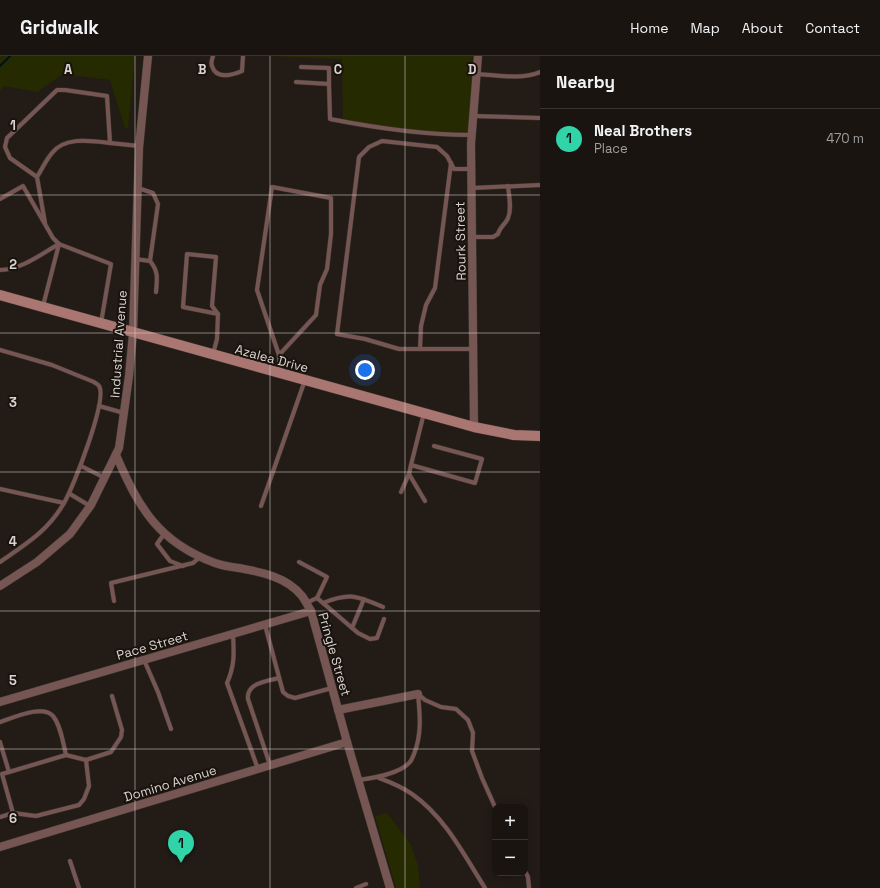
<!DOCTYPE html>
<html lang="en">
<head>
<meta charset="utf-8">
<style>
	:root { --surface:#1a1410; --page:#27211e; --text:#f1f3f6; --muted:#9f9e9f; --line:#383330; --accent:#31d4a9 }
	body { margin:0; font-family:"Space Grotesk",sans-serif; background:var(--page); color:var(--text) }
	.controls { position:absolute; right:12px; bottom:12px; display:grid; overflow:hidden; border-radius:8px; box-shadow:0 2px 10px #0003 }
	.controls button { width:36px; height:36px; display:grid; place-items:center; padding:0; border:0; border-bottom:1px solid var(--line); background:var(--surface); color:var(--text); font:20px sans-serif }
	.you { position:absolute; left:365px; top:314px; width:14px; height:14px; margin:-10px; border:3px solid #fff; border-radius:50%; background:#1a73e8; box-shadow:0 0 0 6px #1a73e833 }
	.badge { display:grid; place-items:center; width:26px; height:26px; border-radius:50%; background:var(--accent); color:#111; font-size:13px; font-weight:700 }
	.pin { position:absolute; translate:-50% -33px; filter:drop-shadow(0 1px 2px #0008) }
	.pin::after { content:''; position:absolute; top:21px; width:14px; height:12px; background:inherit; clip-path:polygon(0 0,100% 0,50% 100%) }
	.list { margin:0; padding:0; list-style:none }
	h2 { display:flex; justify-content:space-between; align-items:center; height:52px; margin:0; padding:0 16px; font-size:17px }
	h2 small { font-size:13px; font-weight:400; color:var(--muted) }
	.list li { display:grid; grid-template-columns:26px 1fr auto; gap:12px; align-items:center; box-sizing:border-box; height:60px; padding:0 16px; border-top:1px solid var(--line) }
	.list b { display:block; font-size:15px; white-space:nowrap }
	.list p { margin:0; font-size:13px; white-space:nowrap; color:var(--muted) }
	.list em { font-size:13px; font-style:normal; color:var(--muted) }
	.map { position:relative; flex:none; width:540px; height:832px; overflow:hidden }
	header { display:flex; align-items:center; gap:24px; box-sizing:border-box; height:56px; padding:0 20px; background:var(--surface); border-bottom:1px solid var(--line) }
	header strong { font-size:19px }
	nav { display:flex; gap:22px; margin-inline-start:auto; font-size:14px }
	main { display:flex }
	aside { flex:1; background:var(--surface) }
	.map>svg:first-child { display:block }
	.green { fill:#262a00 }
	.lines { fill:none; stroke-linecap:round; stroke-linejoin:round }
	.stream { stroke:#00111a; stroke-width:2 }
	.lane-casing { stroke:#3c3530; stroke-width:5 }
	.street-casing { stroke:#3c3530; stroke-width:9 }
	.secondary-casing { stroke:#3c3530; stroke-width:11 }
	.lane { stroke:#765653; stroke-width:4 }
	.street { stroke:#765653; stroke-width:8 }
	.secondary { stroke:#a97671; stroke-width:10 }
	.grid { fill:none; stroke:#dad5d2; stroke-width:1; stroke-opacity:0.55 }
	.labels { text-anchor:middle; stroke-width:4; stroke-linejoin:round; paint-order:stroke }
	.street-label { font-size:13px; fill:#dad5d2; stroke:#19120d }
	.grid-label { font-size:13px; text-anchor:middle; font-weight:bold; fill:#dad5d2; stroke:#19120d; stroke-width:4; stroke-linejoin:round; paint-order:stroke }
</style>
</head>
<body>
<header>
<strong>Gridwalk</strong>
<nav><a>Home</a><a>Map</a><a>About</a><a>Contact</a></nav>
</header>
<main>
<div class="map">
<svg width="540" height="832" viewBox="0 0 540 832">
	<rect width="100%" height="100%" fill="#221b16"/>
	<g class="green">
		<polygon points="0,0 135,0 128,73 125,72 110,24 63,18 37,36 4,30 0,36"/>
		<polygon points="270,0 478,0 472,79 447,79 343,66 342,3"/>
		<polygon points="387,757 410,787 418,809 420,832 396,832 375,760"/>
	</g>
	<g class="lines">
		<polyline class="stream" points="0,10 10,0"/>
		<g class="lane-casing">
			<g id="lane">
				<path d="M 213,0 C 212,3 211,8 212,10 C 216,24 233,19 242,15 L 243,0"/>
				<polyline points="301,11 329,12 329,28"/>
				<path d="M 477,18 C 496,19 522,24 540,16"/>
				<path d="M 296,26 L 329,28 L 330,63 C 376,72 424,79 472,79"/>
				<polyline points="473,60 540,62"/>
				<polyline points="471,113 454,113 447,100 437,91 382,85 369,91 359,101 337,278 365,283 399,293 473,293"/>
				<path d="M 37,121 C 42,113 46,104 52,97 C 65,80 91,85 110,87"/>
				<polyline points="138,132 153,137 158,148 150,205"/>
				<polyline points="472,132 540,129"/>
				<path d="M 0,143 L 23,130 L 53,182 L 59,188 C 41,198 21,214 0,214"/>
				<polyline points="45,167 37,121 10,102 5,91 7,82 57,34 65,34 107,40 110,87 139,90"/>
				<path d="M 472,181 L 493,181 L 498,178 C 500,170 506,168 508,162 C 512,153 509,140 508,130"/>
				<path d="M 135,203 L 150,205 C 159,216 157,223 156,236"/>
				<polyline points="43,250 59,188 111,208 101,267"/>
				<polyline points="420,293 421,270 426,249 435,232 451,107"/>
				<path d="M 0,294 L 52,309 L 94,326 C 95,327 99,329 99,330 C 108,343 73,432 64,447 L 0,433"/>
				<polyline points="213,298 217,283 218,258 212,250 216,201 187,198 183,251 218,258"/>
				<polyline points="279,299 316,259 320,229 327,213 331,178 331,142 272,131 257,234 279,299 280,317"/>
				<polyline points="99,350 124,357"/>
				<polyline points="424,357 411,409 475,427 482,403 434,390"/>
				<polyline points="81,410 105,422"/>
				<polyline points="409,418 425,445"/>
				<polyline points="401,436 409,418 411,409"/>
				<polyline points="70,438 90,450"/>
				<polyline points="261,450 305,324"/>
				<polyline points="164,478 157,488 170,505 183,510"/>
				<path d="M 0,506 C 26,488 48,475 64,447"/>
				<polyline points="299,506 327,521 317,542"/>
				<polyline points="114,545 111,527 193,507 200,501"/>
				<path d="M 306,547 L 317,542 L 323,547 C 350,536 358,540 383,551"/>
				<polyline points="323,547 358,577 370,583 377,582 384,563"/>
				<polyline points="265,569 283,636 288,640 295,642 332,632"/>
				<polyline points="352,572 364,543"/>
				<path d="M 233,578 C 234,597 235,609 227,627 L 258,713"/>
				<polyline points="144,604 158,636 171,673"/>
				<path d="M 0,666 C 13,662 42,648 53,660 C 61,670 63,687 66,699"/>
				<polyline points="0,686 9,716 66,699 86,704 111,696 121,681 122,674 112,640"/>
				<path d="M 270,709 L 248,643 C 246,627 267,625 279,622"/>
				<path d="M 379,722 C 390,726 402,731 412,738 C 445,761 464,799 485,832"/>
				<path d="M 359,724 C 373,722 400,718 410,706 C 412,704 413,700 414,698 C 422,678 420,659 418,638 L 425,644 L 441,651 L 456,653 L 468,664 L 473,677 L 472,695 L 482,722 L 495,751"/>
				<polyline points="13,757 36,760 79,749 84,743 89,730 86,704"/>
				<polyline points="0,761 13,757 2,718 9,716"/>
				<polyline points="70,805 79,832"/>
				<polyline points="525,815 528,821 529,832"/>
				<polyline points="356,832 366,828"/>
			</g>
		</g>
		<g class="street-casing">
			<g id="street">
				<polyline points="474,371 471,88 478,0"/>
				<path d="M 116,399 C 139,452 158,486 215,507 C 223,510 231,511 239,512 C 261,516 287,521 302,540 C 305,544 308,550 311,555 L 347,686 L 390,832"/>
				<polyline points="0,530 37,506 70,478 91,449 119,392 129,320 133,277 139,92 148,0"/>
				<polyline points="0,646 311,555"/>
				<polyline points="338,654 418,638"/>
				<polyline points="0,791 347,686"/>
			</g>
		</g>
		<g class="secondary-casing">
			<polyline id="secondary" points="0,239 474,371 514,379 540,380"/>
		</g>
		<use href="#lane" class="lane"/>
		<use href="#street" class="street"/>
		<use href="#secondary" class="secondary"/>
	</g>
	<path class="grid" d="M 135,0 L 135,832M 270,0 L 270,832M 405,0 L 405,832M 0,139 L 540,139M 0,277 L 540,277M 0,416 L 540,416M 0,555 L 540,555M 0,693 L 540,693"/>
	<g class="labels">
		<g class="street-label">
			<text transform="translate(460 185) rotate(-91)" y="5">Rourk Street</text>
			<text transform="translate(118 288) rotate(-86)" y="5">Industrial Avenue</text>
			<text transform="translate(272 302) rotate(15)" y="5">Azalea Drive</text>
			<text transform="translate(152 589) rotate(-16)" y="5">Pace Street</text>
			<text transform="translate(335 598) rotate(74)" y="5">Pringle Street</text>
			<text transform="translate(170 727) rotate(-17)" y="5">Domino Avenue</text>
		</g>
	</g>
	<g class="grid-label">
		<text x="68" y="18">A</text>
		<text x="202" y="18">B</text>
		<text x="338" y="18">C</text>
		<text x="472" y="18">D</text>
		<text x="13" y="74">1</text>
		<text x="13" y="213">2</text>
		<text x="13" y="351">3</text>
		<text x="13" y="490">4</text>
		<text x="13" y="629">5</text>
		<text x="13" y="767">6</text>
	</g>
</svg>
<div class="controls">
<button>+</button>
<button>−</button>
</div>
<div class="you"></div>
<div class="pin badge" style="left:181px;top:807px">1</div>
</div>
<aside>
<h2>Nearby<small></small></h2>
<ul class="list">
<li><span class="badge">1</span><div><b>Neal Brothers</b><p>Place</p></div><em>470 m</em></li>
</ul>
</aside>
</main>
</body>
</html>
